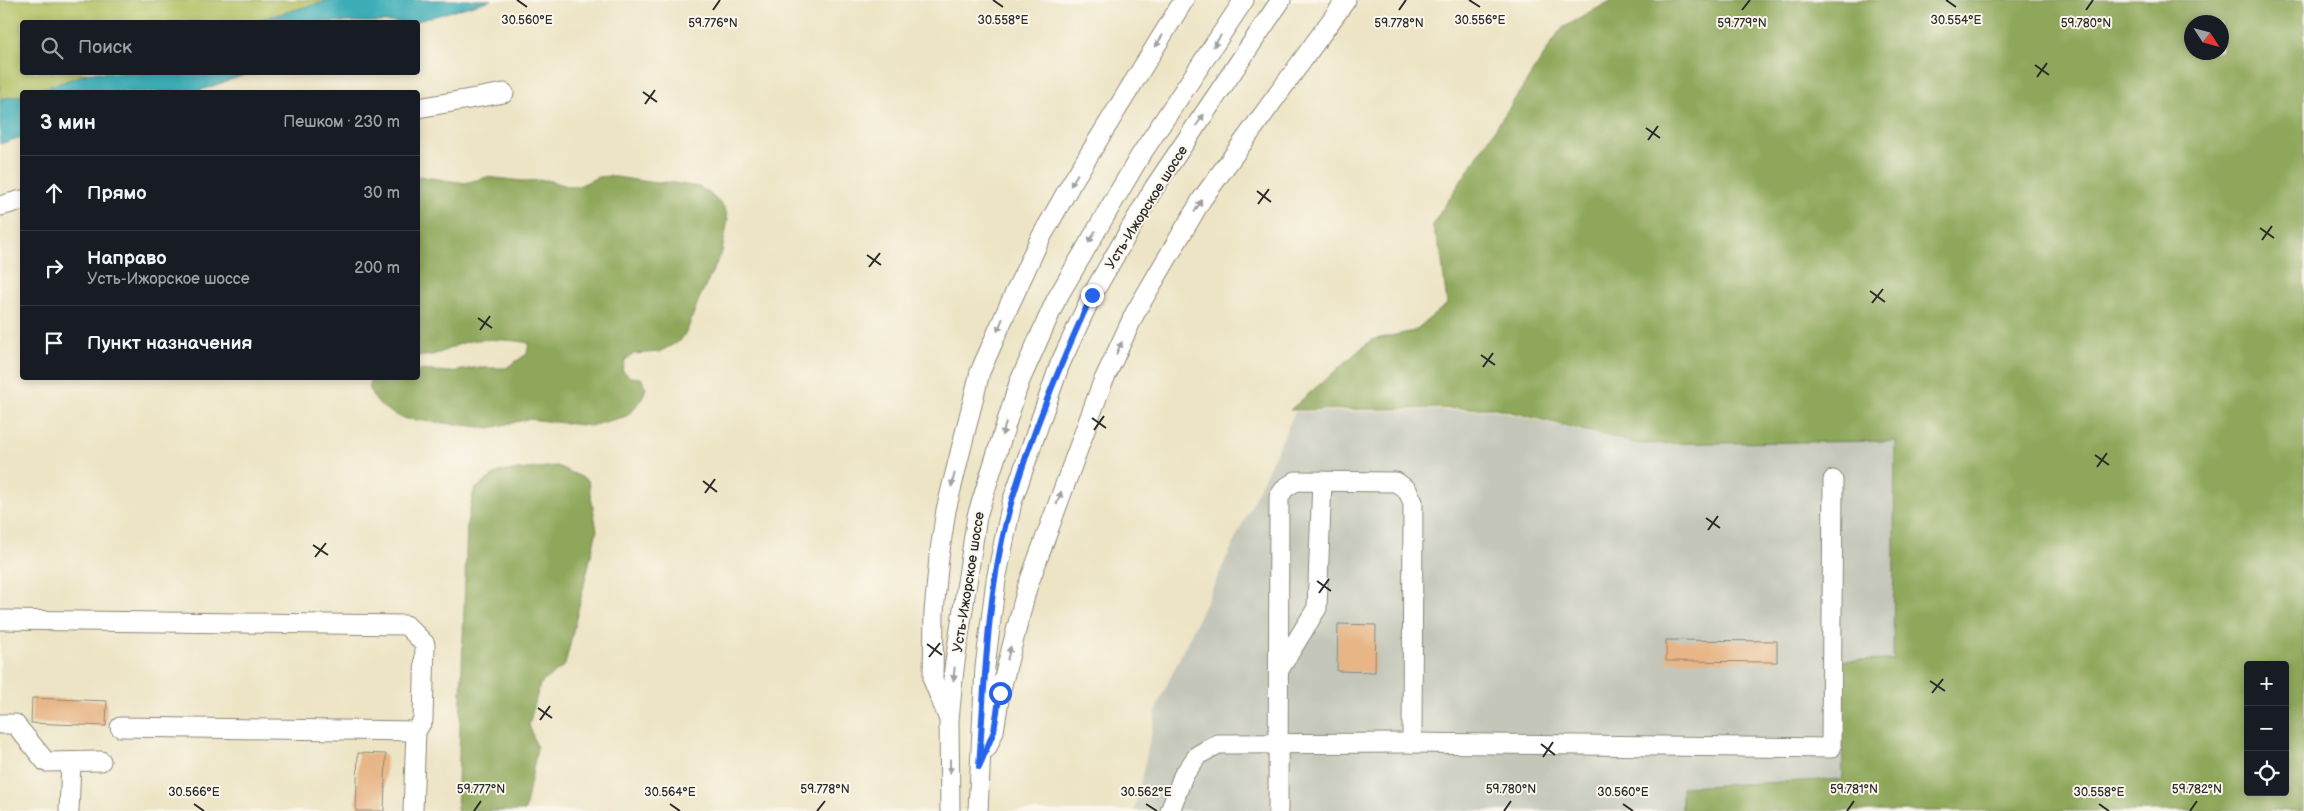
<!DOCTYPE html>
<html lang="ru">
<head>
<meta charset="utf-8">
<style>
	:root { --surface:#171b24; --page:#20242c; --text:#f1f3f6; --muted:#9ea1a6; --line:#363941 }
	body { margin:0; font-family:"Balsamiq Sans",sans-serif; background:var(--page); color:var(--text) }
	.controls { position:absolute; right:15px; bottom:15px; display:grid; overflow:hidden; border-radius:5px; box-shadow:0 2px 8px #0003 }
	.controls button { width:45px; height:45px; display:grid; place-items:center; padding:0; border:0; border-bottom:1px solid var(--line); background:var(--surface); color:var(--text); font:25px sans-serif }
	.compass { position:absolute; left:2184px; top:15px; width:45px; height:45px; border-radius:50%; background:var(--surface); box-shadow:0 2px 8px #0003; rotate:126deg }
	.stop { position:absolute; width:15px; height:15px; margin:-11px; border:4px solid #2563eb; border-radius:50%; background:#fff }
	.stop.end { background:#2563eb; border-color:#fff; box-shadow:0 1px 5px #0008 }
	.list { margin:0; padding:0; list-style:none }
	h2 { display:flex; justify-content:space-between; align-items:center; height:65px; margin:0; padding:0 20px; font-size:21px }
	h2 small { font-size:16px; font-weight:400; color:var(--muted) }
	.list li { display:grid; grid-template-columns:32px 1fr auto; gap:15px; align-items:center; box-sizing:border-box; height:75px; padding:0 20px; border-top:1px solid var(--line) }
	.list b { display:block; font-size:19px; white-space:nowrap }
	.list p { margin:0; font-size:16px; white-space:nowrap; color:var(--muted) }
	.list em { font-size:16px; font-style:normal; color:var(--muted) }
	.icon { flex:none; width:28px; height:28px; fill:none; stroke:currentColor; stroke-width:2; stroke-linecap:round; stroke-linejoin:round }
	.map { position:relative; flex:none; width:2304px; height:811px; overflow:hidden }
	.search { position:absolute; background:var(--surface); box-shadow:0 2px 8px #0003; left:20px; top:20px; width:400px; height:55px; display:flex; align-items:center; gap:12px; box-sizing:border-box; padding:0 18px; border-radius:5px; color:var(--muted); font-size:19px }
	.panel { position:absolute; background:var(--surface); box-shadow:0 2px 8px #0003; left:20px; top:90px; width:400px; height:290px; border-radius:5px }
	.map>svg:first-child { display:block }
	.industrial { fill:#c3c6b9 }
	.green { fill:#b3c164; stroke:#6f7648 }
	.forest { fill:#8ea75a; stroke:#5c6942; fill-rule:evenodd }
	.water { fill:#3daeb7; stroke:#346c71 }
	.building { fill:#e7b586 }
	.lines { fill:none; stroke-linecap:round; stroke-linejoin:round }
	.minor-casing { stroke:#8c8878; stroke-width:21 }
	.minor { stroke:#fff; stroke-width:19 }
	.oneway { fill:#a0a0a0 }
	.route { stroke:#2563eb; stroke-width:6 }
	.ticks { fill:none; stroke:#2b2b2b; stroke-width:2 }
	.labels { text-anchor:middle; stroke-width:4; stroke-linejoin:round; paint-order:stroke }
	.street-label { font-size:14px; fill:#2b2b2b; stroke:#fbf7ec }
	.ticks-label { font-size:12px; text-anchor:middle; fill:#2b2b2b; stroke:#fbf7ec; stroke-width:4; stroke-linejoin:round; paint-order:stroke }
</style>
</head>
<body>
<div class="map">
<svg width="2304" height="811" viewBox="0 0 2304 811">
	<rect width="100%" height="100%" fill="#fbf7ec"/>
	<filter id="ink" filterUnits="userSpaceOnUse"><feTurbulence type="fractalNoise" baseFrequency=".02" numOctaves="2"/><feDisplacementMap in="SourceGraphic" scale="10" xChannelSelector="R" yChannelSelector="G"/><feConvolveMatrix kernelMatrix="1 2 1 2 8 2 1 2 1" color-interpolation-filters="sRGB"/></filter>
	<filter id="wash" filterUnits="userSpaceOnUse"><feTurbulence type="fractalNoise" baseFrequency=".0096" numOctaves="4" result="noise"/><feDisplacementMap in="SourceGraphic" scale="20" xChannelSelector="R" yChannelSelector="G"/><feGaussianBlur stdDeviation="1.12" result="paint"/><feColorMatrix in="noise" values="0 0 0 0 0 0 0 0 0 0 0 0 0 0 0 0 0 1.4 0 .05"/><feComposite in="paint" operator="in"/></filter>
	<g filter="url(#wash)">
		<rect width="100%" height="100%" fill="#ede4c5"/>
		<polygon class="industrial" points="1493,410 1639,445 1895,441 1893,661 1843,779 1683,787 1682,811 1134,811 1158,704 1295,412"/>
		<polygon class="green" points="0,0 331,0 251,22 22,22 22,72 89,73 33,92 22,92 22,95 0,99"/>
		<g class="forest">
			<path d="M 1612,0 L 2304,0 L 2304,811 L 1682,811 L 1682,787 L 1843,779 L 1841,661 L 1893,660 L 1895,441 L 1638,444 L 1495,408 L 1290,410 L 1371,340 L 1414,331 L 1447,304 L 1441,253 L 1432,225 L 1561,29 ZM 2222,22 L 2222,52 L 2192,52 L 2192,22 ZM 2248,665 L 2285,665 L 2285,792 L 2248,792 Z"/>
			<path d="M 418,176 L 465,183 L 487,177 L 522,181 L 547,180 L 567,186 L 579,186 L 598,177 L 609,176 L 656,183 L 668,182 L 699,187 L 708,192 L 725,208 L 728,219 L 722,252 L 699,299 L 687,331 L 680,341 L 659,352 L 634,354 L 625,360 L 622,370 L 630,377 L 641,378 L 646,388 L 642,399 L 627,416 L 590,426 L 528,419 L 490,428 L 407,419 C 389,414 365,399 370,378 L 418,378 L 418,370 L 452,372 L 473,368 L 506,368 L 527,354 L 529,343 C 516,340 484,338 470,341 C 451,345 438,358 418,356 Z"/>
			<polygon points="557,466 588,480 597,530 565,665 540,684 529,725 537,748 525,811 457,811 467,523 474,490 498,472"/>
		</g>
		<g class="water">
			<polygon points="331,0 491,0 414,22 251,22"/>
			<polygon points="89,73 89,72 250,73 196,92 33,92"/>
			<polygon points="22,95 22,137 0,144 0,99"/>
		</g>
		<g id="blocks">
			<g class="building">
				<polygon points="1338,624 1376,625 1375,672 1337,671"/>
				<polygon points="1666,640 1777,641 1777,662 1666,661"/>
				<polygon points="32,698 107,701 106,726 31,723"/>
				<polygon points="358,753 386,754 384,811 356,811"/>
			</g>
		</g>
	</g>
	<g filter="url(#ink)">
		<use href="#blocks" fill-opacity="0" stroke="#8c8878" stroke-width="1"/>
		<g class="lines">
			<g class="minor-casing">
				<g id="minor">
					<polyline points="418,108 504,93"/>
					<polyline points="0,206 22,200"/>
					<polyline points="0,620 406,625 425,644 423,720 416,731 120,727"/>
					<polyline points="1280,668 1317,608 1322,481"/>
					<polyline points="948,717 933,680 934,612 939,557 946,510 980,372 1007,310 1039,241 1071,184 1184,0"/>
					<polyline points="0,724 15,724 46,762 101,761"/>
					<polyline points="987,748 994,731 1000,693 1027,588 1102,384 1135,313 1202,199 1346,0"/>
					<polyline points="69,811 71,762"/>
					<polyline points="413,811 416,731"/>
					<polyline points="950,811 949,720 954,669 977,516 1019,383 1056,300 1092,238 1140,156 1244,0"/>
					<polyline points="978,811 985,667 996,580 1012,502 1060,364 1092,295 1154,188 1281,0"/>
					<polyline points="1170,811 1183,776 1198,755 1218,744 1412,743 1831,748 1833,480"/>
					<polyline points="1278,811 1279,497 1285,488 1296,481 1396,482 1407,490 1413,502 1412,743"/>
				</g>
			</g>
			<use href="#minor" class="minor"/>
		</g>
		<defs><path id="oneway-solid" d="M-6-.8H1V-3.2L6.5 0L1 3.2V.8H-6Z" transform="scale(1.25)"/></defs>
		<g class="oneway">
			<use href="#oneway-solid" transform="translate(1159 41) rotate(122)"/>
			<use href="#oneway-solid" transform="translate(1217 41) rotate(124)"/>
			<use href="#oneway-solid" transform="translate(1200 120) rotate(-56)"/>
			<use href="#oneway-solid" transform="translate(1074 180) rotate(121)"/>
			<use href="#oneway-solid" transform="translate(1198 206) rotate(-59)"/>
			<use href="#oneway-solid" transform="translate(1092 237) rotate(120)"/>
			<use href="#oneway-solid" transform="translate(1000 325) rotate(113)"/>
			<use href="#oneway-solid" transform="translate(1119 348) rotate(-65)"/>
			<use href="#oneway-solid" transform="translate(1004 429) rotate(108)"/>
			<use href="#oneway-solid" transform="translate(953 480) rotate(104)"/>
			<use href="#oneway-solid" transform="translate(1059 498) rotate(-70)"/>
			<use href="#oneway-solid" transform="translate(1009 653) rotate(-76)"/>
			<use href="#oneway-solid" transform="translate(954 674) rotate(96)"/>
			<use href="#oneway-solid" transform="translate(950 766) rotate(90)"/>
		</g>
	</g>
	<g class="lines" filter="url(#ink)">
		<path class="route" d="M 1000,693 L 994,731 L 979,767 C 985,679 987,586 1012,500 C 1033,430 1061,362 1092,295"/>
	</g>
	<path class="ticks" d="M 517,0 L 527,7M 993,0 L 1003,7M 1469,0 L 1480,7M 1946,0 L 1956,7M 713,10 L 720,0M 1399,10 L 1406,0M 1742,10 L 1750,0M 2086,10 L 2093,0M 2035,65 L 2049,75M 2037,77 L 2047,63M 643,92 L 657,102M 645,104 L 655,90M 1646,128 L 1660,138M 1648,140 L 1658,126M 1257,191 L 1271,202M 1258,204 L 1269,189M 2260,228 L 2274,238M 2262,240 L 2272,226M 867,255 L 881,265M 869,267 L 880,253M 1870,291 L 1885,302M 1872,303 L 1883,289M 478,318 L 492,328M 480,330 L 490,316M 1481,355 L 1495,365M 1483,367 L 1493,353M 1092,418 L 1106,428M 1094,430 L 1104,416M 2095,455 L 2109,465M 2097,467 L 2107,453M 703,481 L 717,492M 705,493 L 715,479M 1706,518 L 1720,528M 1708,530 L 1718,516M 313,545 L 328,555M 315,557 L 326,543M 1317,581 L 1331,591M 1319,593 L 1329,579M 927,644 L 942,655M 929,657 L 940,643M 1930,681 L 1945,691M 1932,693 L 1943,679M 538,708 L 552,718M 540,720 L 550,706M 1541,744 L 1555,755M 1543,757 L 1553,742M 194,804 L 204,811M 670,804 L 680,811M 1146,804 L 1157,811M 1623,804 L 1633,811M 2099,804 L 2109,811M 474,811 L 481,801M 817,811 L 825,801M 1504,811 L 1511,801M 1847,811 L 1854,801M 2190,811 L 2197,801"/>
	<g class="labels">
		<g class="street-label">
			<text transform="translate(1146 207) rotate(-58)" y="5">Усть-Ижорское шоссе</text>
			<text transform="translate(968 582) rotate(-81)" y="5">Усть-Ижорское шоссе</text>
		</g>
	</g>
	<g class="ticks-label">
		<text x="527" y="24">30.560°E</text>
		<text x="1003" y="24">30.558°E</text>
		<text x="1480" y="24">30.556°E</text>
		<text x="1956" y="24">30.554°E</text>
		<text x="713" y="27">59.776°N</text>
		<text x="1399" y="27">59.778°N</text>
		<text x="1742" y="27">59.779°N</text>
		<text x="2086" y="27">59.780°N</text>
		<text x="481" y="793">59.777°N</text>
		<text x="825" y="793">59.778°N</text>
		<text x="1511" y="793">59.780°N</text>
		<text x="1854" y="793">59.781°N</text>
		<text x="2197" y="793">59.782°N</text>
		<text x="194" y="796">30.566°E</text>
		<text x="670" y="796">30.564°E</text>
		<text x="1146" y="796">30.562°E</text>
		<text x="1623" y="796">30.560°E</text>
		<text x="2099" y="796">30.558°E</text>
	</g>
</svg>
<div class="controls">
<button>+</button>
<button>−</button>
<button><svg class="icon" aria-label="locate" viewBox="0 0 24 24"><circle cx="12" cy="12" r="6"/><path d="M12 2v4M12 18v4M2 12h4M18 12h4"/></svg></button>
</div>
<svg class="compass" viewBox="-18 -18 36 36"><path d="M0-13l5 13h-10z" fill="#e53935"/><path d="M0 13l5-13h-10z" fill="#9ea1a6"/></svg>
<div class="stop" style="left:1000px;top:693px"></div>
<div class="stop end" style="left:1092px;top:295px"></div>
<div class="search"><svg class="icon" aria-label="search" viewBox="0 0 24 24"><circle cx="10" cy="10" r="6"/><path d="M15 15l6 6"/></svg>Поиск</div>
<section class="panel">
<h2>3 мин<small>Пешком · 230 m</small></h2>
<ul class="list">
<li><svg class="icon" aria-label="ahead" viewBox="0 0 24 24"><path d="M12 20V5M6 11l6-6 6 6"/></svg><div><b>Прямо</b></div><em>30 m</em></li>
<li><svg class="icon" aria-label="right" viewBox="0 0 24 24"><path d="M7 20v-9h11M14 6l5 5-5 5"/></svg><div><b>Направо</b><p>Усть-Ижорское шоссе</p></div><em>200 m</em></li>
<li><svg class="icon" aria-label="arrive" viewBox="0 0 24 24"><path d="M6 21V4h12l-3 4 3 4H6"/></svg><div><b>Пункт назначения</b></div></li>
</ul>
</section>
</div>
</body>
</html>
